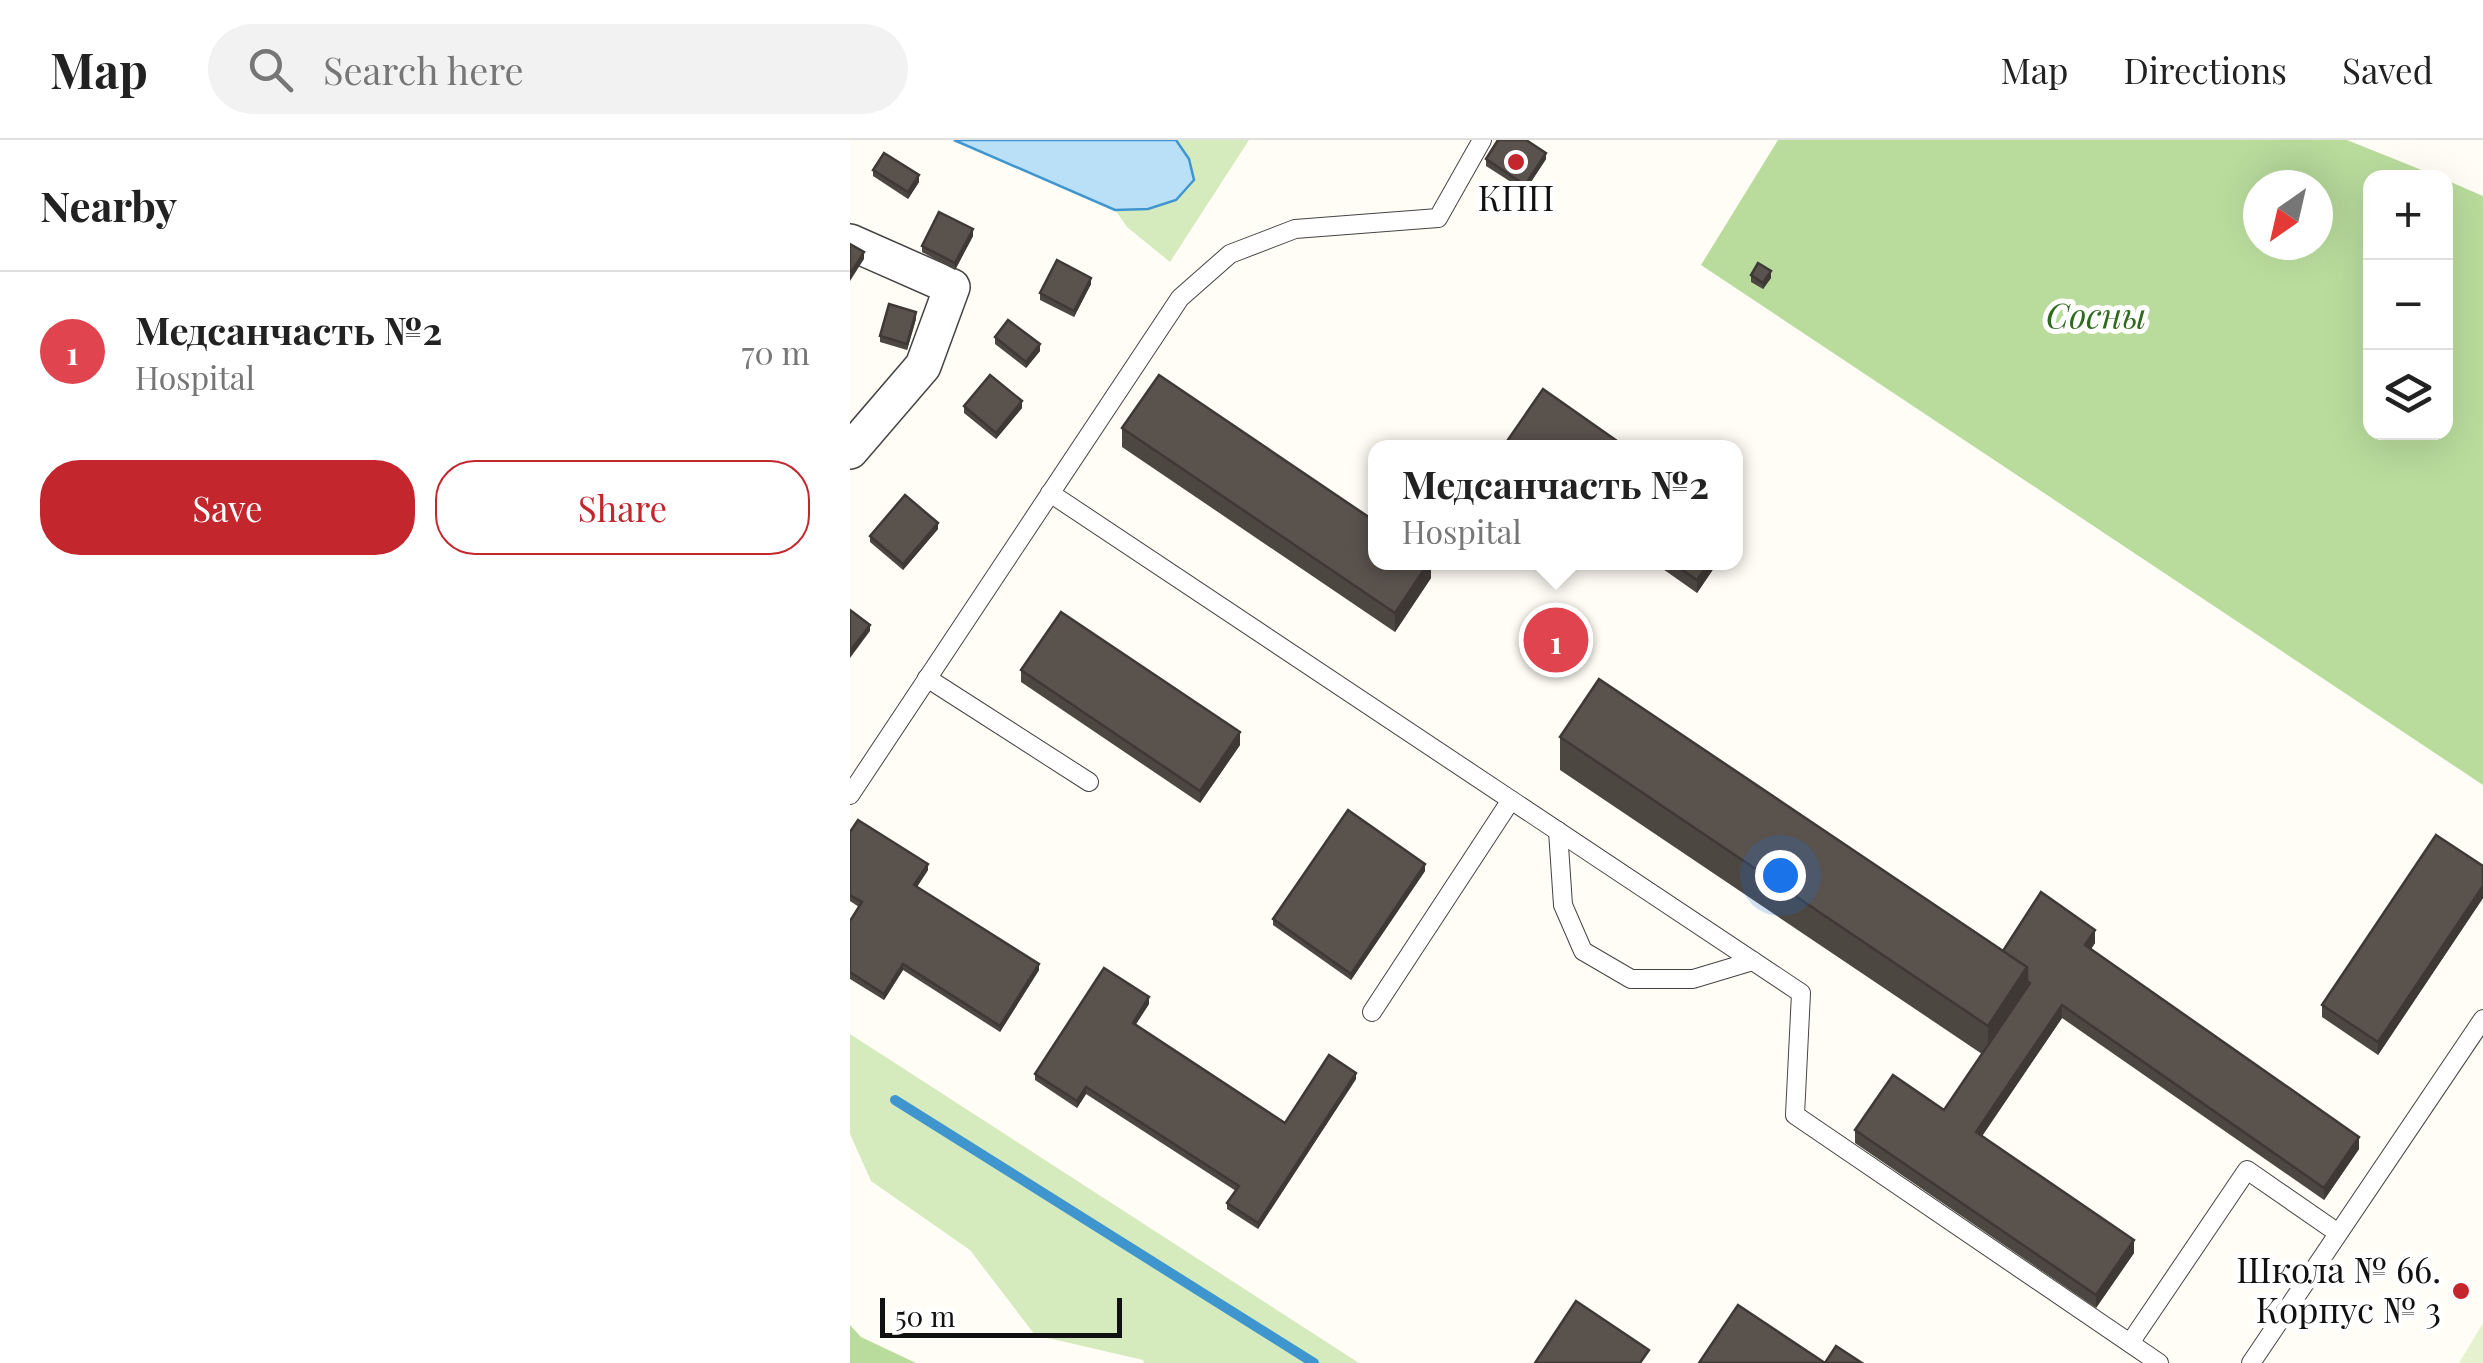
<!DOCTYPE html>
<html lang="en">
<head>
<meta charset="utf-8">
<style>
	:root { --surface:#fff; --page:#f2f2f2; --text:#222; --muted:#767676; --line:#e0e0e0; --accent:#c4262e }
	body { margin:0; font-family:"Playfair Display",serif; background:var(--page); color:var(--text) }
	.controls { position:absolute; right:30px; top:30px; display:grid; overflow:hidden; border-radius:20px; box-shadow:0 10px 40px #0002 }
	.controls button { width:90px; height:90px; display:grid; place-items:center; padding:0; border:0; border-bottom:2px solid var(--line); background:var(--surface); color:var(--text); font:50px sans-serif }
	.compass { position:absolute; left:1393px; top:30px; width:90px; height:90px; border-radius:50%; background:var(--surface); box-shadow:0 10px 40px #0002; rotate:214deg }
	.scale { position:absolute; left:30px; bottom:25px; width:242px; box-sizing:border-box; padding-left:10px; border:5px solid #111; border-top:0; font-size:28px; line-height:35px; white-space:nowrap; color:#111; -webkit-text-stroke:8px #fff; paint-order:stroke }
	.you { position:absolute; left:930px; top:735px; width:35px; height:35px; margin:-25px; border:8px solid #fff; border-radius:50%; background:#1a73e8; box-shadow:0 0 0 15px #1a73e833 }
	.badge { display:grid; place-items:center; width:65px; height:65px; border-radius:50%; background:var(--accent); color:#fff; font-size:32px; font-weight:700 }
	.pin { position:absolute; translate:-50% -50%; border:5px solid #fff; box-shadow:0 2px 10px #0006 }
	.popup { position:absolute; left:518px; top:300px; width:375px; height:130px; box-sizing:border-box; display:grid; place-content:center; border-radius:20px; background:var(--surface); filter:drop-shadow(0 2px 8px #0005); font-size:32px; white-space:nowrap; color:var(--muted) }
	.popup b { font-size:38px; color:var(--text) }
	.popup::after { content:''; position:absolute; left:50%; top:100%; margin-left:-20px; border:20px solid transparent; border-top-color:var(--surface) }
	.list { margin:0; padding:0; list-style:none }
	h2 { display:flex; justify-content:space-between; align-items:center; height:130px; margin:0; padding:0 40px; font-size:42px }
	h2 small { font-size:32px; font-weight:400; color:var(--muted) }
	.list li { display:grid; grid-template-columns:65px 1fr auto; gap:30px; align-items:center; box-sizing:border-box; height:160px; padding:0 40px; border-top:2px solid var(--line) }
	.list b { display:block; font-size:38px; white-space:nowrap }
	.list p { margin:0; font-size:32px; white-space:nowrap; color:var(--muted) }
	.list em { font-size:32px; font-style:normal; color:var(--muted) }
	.actions { display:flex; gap:20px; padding:30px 40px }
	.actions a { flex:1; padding:22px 0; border:2px solid var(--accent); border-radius:40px; text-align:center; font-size:35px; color:var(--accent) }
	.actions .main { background:var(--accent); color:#fff }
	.icon { flex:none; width:55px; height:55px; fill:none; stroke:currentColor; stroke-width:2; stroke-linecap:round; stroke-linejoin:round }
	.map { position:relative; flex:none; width:1633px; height:1223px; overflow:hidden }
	header { display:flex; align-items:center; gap:60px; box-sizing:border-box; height:140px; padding:0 50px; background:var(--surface); border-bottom:2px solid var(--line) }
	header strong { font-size:48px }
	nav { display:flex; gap:55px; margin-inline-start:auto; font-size:35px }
	.search { width:700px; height:90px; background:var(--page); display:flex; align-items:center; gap:25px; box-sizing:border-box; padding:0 35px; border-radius:55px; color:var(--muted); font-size:38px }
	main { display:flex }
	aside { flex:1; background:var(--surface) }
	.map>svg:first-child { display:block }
	.green { fill:#d5ebbd }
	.forest { fill:#b9dc9c; fill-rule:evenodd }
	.pitch { fill:#e6f2cf }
	.water { fill:#b9e0f7; stroke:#3f96cf; stroke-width:2.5 }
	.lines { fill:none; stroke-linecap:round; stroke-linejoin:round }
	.stream { stroke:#3f96cf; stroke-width:10 }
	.service-casing { stroke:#444; stroke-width:20 }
	.minor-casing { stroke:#444; stroke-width:38 }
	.service { stroke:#fff; stroke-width:18 }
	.minor { stroke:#fff; stroke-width:35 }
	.wall { fill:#4d4742 }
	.shaded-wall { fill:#3f3936 }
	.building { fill:#5a524d; stroke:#3f3936; stroke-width:2.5 }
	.poi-dot { fill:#c4262e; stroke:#fff; stroke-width:4 }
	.labels { text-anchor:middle; stroke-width:10; stroke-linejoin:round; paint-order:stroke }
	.poi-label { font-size:35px; fill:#111; stroke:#fff }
	.park-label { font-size:35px; font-style:italic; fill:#2f6b1f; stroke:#fff }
</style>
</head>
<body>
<header>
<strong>Map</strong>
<div class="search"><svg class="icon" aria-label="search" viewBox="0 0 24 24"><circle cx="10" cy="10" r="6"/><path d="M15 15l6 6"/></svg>Search here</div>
<nav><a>Map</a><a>Directions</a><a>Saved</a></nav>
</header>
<main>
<aside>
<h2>Nearby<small></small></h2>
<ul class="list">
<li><span class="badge" style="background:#e0444e">1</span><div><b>Медсанчасть №2</b><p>Hospital</p></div><em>70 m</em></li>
</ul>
<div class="actions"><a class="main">Save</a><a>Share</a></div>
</aside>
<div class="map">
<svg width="1633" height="1223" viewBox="0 0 1633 1223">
	<rect width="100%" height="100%" fill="#fffdf5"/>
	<g class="green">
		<path d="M 326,0 L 399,0 L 320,122 L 277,87 L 265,70 C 304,69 317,69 344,40 L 339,19 Z"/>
		<polygon points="0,894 509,1223 294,1223 293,1220 185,1195 120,1110 21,1041 0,994"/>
	</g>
	<g class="forest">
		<path d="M 928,0 L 1497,0 L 1589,37 L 1520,38 L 1520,292 L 1596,292 L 1596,40 L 1633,56 L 1633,645 L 851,125 ZM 1408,45 L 1468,45 L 1468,105 L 1408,105 Z"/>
		<polygon points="0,1185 11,1197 66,1223 0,1223"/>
	</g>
	<polygon class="pitch" points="1633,1183 1633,1223 1609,1223"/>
	<polygon class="water" points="104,0 326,0 339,19 344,40 326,60 298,69 265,70"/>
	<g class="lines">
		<polyline class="stream" points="45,960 464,1223"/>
		<g class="service-casing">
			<g id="service">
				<polyline points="200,353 951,853 945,975 1309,1223"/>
				<polyline points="77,538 239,642"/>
				<polyline points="0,655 330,158 380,114 445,89 588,78 632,0"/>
				<polyline points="708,691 713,765 733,811 781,839 843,839 903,821"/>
				<polyline points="522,872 661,660"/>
				<polyline points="1280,1203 1397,1030 1488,1093"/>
				<polyline points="1401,1223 1633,879"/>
			</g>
		</g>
		<g class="minor-casing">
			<polyline id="minor" points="0,102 102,147 73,226 0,311"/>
		</g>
		<use href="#service" class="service"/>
		<use href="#minor" class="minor"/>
	</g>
	<g class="wall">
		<polygon points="636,19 696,19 675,51 636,26"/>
		<polygon points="23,30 69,42 58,59 23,36"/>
		<polygon points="123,96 105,130 72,112 72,106"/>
		<polygon points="901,135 921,138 913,149 901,142"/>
		<polygon points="241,144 224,177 190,160 190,153"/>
		<polygon points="66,179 57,210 30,202 30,196"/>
		<polygon points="145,197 190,211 176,228 145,204"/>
		<polygon points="114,266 172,268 146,299 114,273"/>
		<polygon points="272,288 581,422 581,438 545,492 272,307"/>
		<polygon points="88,389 53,430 20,402 20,396"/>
		<polygon points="803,422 868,422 847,453"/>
		<polygon points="171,530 390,605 350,663 171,542"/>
		<polygon points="710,597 1153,811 1245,803 1241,809 1509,1009 1474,1060 1212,878 1132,996 1284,1113 1246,1168 1005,1003 1005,990 1094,970 1132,914 710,630"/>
		<polygon points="0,692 78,730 67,747 189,830 150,892 53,830 34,860 0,839 0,781 9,767 0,761"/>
		<polygon points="1633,726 1633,758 1528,915 1472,877 1472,865"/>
		<polygon points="575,731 501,840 423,785 423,779"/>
		<polygon points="299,864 285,885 435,983 506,939 408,1089 377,1069 377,1063 386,1051 236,954 227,968 185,940 185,934"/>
	</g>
	<g class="shaded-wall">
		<polygon points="696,13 696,19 675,51 675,45"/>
		<polygon points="69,35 69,42 58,59 58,52"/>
		<polygon points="123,89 123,96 105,130 105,123"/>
		<polygon points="14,112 14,119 0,141 0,134"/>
		<polygon points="921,131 921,138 913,149 913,143"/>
		<polygon points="241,138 241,144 224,177 224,171"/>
		<polygon points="66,172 66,179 57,210 57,204"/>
		<polygon points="190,204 190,211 176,228 176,222"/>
		<polygon points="172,261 172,268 146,299 146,293"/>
		<polygon points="88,383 88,389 53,430 53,424"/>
		<polygon points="579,422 581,422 581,438 545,492 545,473"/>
		<polygon points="860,422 868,422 847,453 847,440"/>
		<polygon points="20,485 20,491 0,518 0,511"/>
		<polygon points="390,592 390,605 350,663 350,651"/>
		<polygon points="78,724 78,730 64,751 64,745"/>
		<polygon points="575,724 575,731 501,840 501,834"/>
		<polygon points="1633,746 1633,758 1528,915 1528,902"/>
		<polygon points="1245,790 1245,803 1235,818 1235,805"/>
		<polygon points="53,824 53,830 34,860 34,854"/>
		<polygon points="189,824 189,830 150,892 150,886"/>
		<polygon points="1177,827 1177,860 1138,918 1138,886"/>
		<polygon points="299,857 299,864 283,889 283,883"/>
		<polygon points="1212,865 1212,878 1126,1005 1126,992"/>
		<polygon points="506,933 506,939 408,1089 408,1083"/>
		<polygon points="236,947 236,954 227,968 227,961"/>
		<polygon points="1509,997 1509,1009 1474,1060 1474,1048"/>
		<polygon points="1284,1100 1284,1113 1246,1168 1246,1155"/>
	</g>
	<g class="building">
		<polygon points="648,0 676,0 696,13 675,45 636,19"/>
		<polygon points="34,13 69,35 58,52 23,30"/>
		<polygon points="89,72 123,89 105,123 72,106"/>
		<polygon points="0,104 14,112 0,134"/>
		<polygon points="207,120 241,138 224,171 190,153"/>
		<polygon points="908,123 921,131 913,143 901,135"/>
		<polygon points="39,164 66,172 57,204 30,196"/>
		<polygon points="158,180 190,204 176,222 145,197"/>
		<polygon points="140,235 172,261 146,293 114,266"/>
		<polygon points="309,235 526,382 526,422 579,422 545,473 272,288"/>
		<polygon points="693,249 777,308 655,308 653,307"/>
		<polygon points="55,355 88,383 53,424 20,396"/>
		<polygon points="821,422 860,422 847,440"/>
		<polygon points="0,470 20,485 0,511"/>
		<polygon points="211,472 390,592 350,651 171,530"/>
		<polygon points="749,539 1177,827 1138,886 710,597"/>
		<polygon points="498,670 575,724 501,834 423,779"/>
		<polygon points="8,680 78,724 64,745 189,824 150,886 53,824 34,854 0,832 0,781 12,762 0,755 0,692"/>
		<polygon points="1586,695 1633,726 1633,746 1528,902 1472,865"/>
		<polygon points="1191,752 1245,790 1235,805 1509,997 1474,1048 1212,865 1126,992 1284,1100 1246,1155 1005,990 1043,935 1094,970 1180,843 1177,841 1177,827 1153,811"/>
		<polygon points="254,828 299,857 283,883 435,983 479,915 506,933 408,1083 377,1063 389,1046 236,947 227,961 185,934"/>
		<polygon points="726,1161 799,1210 790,1223 685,1223"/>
		<polygon points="888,1165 975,1223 986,1206 1012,1223 849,1223"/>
	</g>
	<g class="poi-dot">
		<circle cx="666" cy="22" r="10"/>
		<circle cx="1611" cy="1151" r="10"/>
	</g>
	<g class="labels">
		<g class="poi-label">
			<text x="666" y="71">КПП</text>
			<text x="1591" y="1143" text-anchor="end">Школа № 66.<tspan x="1591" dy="40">Корпус № 3</tspan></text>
		</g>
		<g class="park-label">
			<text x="1246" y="189">Сосны</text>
		</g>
	</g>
</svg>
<div class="controls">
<button>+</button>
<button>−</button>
<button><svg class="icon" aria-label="layers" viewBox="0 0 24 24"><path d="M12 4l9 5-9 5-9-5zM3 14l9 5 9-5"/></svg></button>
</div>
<svg class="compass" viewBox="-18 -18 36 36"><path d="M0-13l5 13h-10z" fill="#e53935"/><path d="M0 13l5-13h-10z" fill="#767676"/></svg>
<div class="scale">50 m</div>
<div class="you"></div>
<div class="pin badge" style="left:706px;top:500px;background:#e0444e">1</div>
<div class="popup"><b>Медсанчасть №2</b>Hospital</div>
</div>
</main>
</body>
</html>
